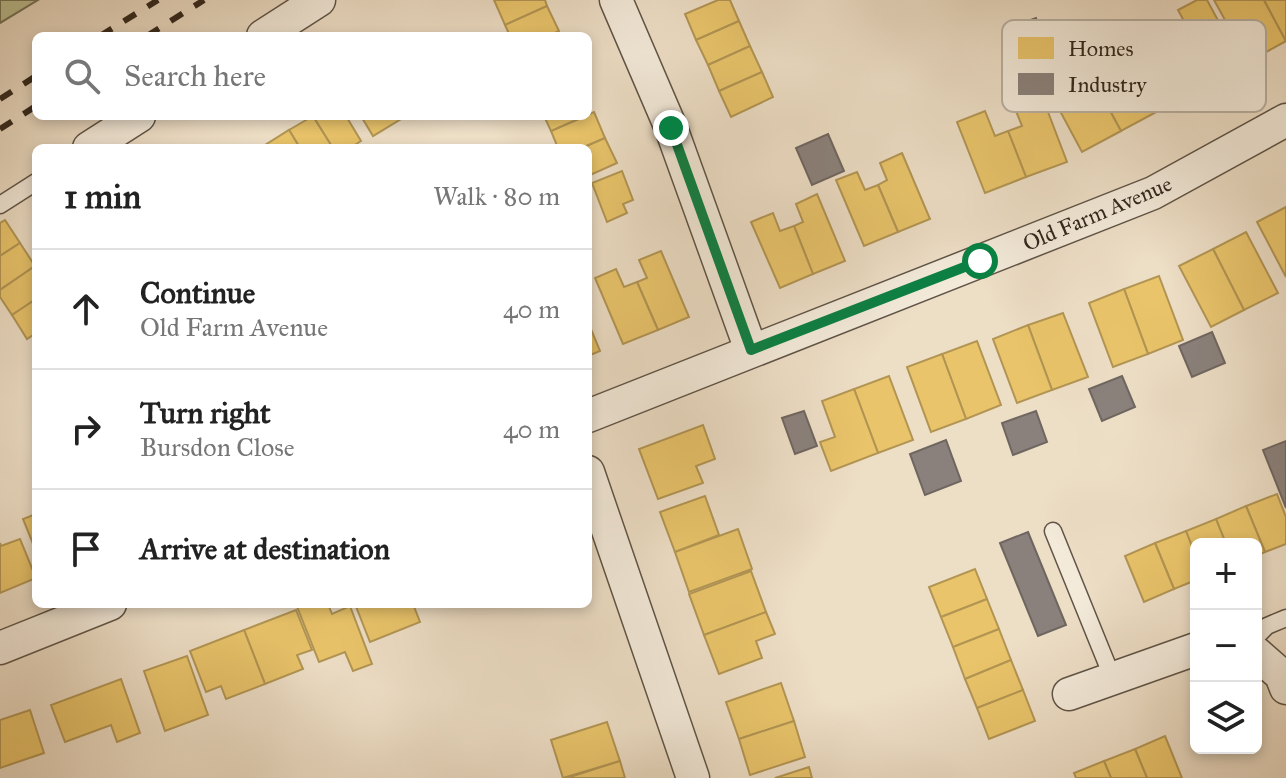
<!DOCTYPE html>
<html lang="en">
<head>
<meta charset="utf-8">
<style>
	:root { --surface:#fff; --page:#f6f6f6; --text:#222; --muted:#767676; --line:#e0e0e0 }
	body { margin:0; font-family:"IM FELL Great Primer",serif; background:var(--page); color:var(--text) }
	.controls { position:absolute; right:24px; bottom:24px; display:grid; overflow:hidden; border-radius:12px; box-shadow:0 4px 12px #0003 }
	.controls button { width:72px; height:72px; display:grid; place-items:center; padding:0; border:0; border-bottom:2px solid var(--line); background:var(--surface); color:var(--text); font:40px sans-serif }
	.stop { position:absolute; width:24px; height:24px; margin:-18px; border:6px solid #0b8043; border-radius:50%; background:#fff }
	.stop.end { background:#0b8043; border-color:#fff; box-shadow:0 2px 8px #0008 }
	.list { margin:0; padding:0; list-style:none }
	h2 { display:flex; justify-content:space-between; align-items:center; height:104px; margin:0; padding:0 32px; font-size:34px }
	h2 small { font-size:26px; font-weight:400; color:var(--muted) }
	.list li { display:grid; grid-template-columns:52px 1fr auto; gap:24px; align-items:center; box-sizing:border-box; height:120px; padding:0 32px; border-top:2px solid var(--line) }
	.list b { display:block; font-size:30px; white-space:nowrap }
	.list p { margin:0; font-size:26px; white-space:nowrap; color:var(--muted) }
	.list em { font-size:26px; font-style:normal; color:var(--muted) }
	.icon { flex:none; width:44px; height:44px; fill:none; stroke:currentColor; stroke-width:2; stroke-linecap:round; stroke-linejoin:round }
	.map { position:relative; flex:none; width:1286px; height:778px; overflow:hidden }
	.search { position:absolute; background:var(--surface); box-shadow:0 4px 12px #0003; left:32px; top:32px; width:560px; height:88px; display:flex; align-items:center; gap:20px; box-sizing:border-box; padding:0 28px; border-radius:12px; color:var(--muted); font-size:30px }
	.panel { position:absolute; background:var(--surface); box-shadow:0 4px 12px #0003; left:32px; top:144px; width:560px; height:464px; border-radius:12px }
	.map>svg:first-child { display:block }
	.green { fill:#bdc092; stroke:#767358; stroke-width:2 }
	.homes { fill:#e9c46a; stroke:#b29553; stroke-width:2 }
	.industry { fill:#8a817c; stroke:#6f6660; stroke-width:2 }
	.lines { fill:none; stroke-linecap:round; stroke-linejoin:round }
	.lane-casing { stroke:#5f5447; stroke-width:19 }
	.street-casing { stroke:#5f5447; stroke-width:35 }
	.lane { stroke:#f3eada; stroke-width:16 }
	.street { stroke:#f3eada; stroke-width:32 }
	.rail { stroke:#30261d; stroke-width:6; stroke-dasharray:14 14; stroke-linecap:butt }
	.route { stroke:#0b8043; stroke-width:10 }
	.labels { text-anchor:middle; stroke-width:8; stroke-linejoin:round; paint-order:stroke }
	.street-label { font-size:22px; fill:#30261d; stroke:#f3eada }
	.key { fill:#f3eada; stroke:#b8afa1; stroke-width:2 }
	.key-label { font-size:22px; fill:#30261d }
</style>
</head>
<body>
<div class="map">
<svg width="1286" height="778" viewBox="0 0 1286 778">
	<rect width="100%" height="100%" fill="#eddec6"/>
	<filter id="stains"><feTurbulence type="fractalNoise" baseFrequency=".0025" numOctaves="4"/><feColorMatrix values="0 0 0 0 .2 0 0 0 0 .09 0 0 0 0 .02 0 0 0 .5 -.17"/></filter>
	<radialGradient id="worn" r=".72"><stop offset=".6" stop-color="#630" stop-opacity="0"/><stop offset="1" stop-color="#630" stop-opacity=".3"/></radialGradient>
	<polygon class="green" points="0,0 38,0 0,23"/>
	<g class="homes">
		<polygon points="494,0 545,0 547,6 505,25"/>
		<polygon points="718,0 730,0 739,21 696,40 685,14"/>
		<polygon points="1197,0 1207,0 1241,63 1202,84 1178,40 1191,34 1178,10"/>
		<polygon points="1214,0 1264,0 1286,41 1248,62"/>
		<polygon points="1264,0 1286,0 1286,41"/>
		<polygon points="547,6 559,31 548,36 510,36 505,25"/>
		<polygon points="739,21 750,46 708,65 696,40"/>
		<polygon points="1124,43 1160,110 1121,131 1097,87 1111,81 1098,57"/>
		<polygon points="750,46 762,72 719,91 708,65"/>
		<polygon points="1072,71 1085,94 1097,87 1121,131 1082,152 1046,85"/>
		<polygon points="762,72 773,97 731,117 719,91"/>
		<polygon points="1040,91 1067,162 1026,177 1008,131 1022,126 1012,101"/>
		<polygon points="985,111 995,136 1008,131 1026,177 985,193 957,122"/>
		<polygon points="594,112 605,138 582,148 558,148 551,131"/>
		<polygon points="313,116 333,148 300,148 289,130"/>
		<polygon points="313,116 346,116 361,141 350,148 333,148"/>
		<polygon points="361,116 406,116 373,136"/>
		<polygon points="544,116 585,116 551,131"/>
		<polygon points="289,130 300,148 267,148 265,145"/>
		<polygon points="605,138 617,163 588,176 588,148 582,148"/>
		<polygon points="902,153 930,219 898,232 878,185 887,180 880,163"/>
		<polygon points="622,171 633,200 623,204 627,213 607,222 592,183"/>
		<polygon points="857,172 865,190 878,185 898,232 864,246 836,180"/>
		<polygon points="817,194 845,261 813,274 794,226 803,222 796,204"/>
		<polygon points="1286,207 1286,277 1257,222"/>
		<polygon points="773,213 780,231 794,226 813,274 780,288 751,222"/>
		<polygon points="5,220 20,243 0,256 0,223"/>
		<polygon points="1246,232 1278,293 1244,310 1213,249"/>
		<polygon points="20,243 35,266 0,290 0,256"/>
		<polygon points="1213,249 1244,310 1211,327 1179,266"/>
		<polygon points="661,251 689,317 658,330 637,282 647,278 639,260"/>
		<polygon points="35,266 36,299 12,315 0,297 0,290"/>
		<polygon points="616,269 624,287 637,282 658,330 623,344 595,278"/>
		<polygon points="1159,276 1183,340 1148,354 1124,289"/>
		<polygon points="1124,289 1148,354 1113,367 1089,303"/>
		<polygon points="36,299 36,333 27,339 12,315"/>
		<polygon points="1063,313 1088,377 1052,390 1028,325"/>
		<polygon points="588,322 600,351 588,356"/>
		<polygon points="1028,325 1052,390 1017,403 993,339"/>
		<polygon points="977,341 1001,405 966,419 942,354"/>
		<polygon points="942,354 966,419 931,432 907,367"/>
		<polygon points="889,376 913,440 878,453 854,389"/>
		<polygon points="854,389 878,453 831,471 820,442 835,437 822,401"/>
		<polygon points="703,425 715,459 696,466 703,483 658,499 639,449"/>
		<polygon points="1277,494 1286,517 1286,544 1265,552 1246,506"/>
		<polygon points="705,496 719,535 675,552 660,512"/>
		<polygon points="1246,506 1265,552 1256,556 1256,544 1226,544 1216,519"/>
		<polygon points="36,514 36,551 23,519"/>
		<polygon points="1216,519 1226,544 1196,544 1196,557 1186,531"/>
		<polygon points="738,529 752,569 689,592 675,552"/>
		<polygon points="1186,531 1196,557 1196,580 1174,589 1155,543"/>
		<polygon points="20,539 36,578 0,593 0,543 1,546"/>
		<polygon points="1155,543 1174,589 1144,602 1125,556"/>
		<polygon points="975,569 987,599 941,617 929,587"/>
		<polygon points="751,571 766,612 704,635 689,594"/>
		<polygon points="987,599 999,629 953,647 941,617"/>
		<polygon points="296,604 328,604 332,614 350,606 372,664 353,671 345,652 319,662"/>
		<polygon points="355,604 413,604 420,622 370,642"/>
		<polygon points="296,610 312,650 297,655 303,669 265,684 244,630"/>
		<polygon points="766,612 775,634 756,641 762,658 719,674 704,635"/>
		<polygon points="999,629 1011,660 965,679 953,647"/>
		<polygon points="244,630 265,684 226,699 221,686 206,692 190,651"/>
		<polygon points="187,656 208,715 165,731 144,671"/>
		<polygon points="1011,660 1023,690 977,708 965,679"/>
		<polygon points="121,679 140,733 117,742 111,725 65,742 51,705"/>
		<polygon points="781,683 794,721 739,739 726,702"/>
		<polygon points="1023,690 1035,721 989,739 977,708"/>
		<polygon points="30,710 44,753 0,768 0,720"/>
		<polygon points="794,721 805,757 750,775 739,739"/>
		<polygon points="607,722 620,761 563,778 551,740"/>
		<polygon points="1165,736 1182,778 1147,778 1135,749"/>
		<polygon points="1135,749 1147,778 1111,778 1104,761"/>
		<polygon points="620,761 625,778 567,778"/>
		<polygon points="1104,761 1111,778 1076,778 1074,773"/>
		<polygon points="809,767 812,778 775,778"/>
	</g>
	<g class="industry">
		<polygon points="1036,18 1056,71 1035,78 1016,25"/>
		<polygon points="828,134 844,171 812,185 796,148"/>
		<polygon points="1212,332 1225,363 1192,377 1179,346"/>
		<polygon points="1122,376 1135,407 1102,421 1089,389"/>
		<polygon points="804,411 817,446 795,454 782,418"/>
		<polygon points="1036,411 1047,442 1013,455 1002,423"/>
		<polygon points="946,440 961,481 925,495 910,454"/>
		<polygon points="1286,441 1286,508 1263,450"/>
		<polygon points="1028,532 1066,625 1038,636 1000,543"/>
	</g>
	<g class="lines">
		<g class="lane-casing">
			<g id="lane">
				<polyline points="0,205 36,182"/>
				<polyline points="1053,531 1113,679"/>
				<polyline points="1256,637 1267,626 1286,618"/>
			</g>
		</g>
		<g class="street-casing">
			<g id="street">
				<polyline points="616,0 671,128 751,350"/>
				<polyline points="263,36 319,0"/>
				<polyline points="89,148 139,116"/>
				<polyline points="588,416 1153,193 1286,120"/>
				<polyline points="588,472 693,778"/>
				<polyline points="0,648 110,604"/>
				<polyline points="1256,653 1281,675 1286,688"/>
				<polyline points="1069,694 1196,649"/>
			</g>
		</g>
		<use href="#lane" class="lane"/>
		<use href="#street" class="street"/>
		<g class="rail">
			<polyline points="100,36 158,0"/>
			<polyline points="147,36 204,0"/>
			<polyline points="0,99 36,76"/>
			<polyline points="0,129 36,106"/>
		</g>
	</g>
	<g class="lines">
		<polyline class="route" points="671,128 751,350 980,261"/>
	</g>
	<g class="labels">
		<g class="street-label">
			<text transform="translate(1097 213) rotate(-23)" y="8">Old Farm Avenue</text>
		</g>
	</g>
	<rect x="1002" y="20" width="264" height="92" rx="12" class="key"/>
	<rect x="1018" y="37" width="36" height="22" fill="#e9c46a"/>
	<rect x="1018" y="73" width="36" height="22" fill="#8a817c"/>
	<g class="key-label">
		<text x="1068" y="56">Homes</text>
		<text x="1068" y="92">Industry</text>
	</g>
	<rect width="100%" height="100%" filter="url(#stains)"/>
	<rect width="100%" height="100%" fill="url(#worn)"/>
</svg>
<div class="controls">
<button>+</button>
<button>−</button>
<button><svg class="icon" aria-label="layers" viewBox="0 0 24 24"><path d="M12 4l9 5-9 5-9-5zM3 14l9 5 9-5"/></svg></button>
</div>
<div class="stop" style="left:980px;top:261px"></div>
<div class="stop end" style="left:671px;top:128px"></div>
<div class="search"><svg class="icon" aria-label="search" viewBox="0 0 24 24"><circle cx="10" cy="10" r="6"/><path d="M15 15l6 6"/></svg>Search here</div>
<section class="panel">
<h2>1 min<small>Walk · 80 m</small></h2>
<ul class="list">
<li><svg class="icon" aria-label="ahead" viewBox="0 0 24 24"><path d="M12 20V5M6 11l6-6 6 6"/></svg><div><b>Continue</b><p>Old Farm Avenue</p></div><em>40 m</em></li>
<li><svg class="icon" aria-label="right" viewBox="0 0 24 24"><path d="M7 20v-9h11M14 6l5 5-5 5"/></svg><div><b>Turn right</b><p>Bursdon Close</p></div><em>40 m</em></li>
<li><svg class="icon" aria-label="arrive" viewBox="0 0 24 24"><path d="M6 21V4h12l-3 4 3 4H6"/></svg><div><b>Arrive at destination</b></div></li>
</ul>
</section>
</div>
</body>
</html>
